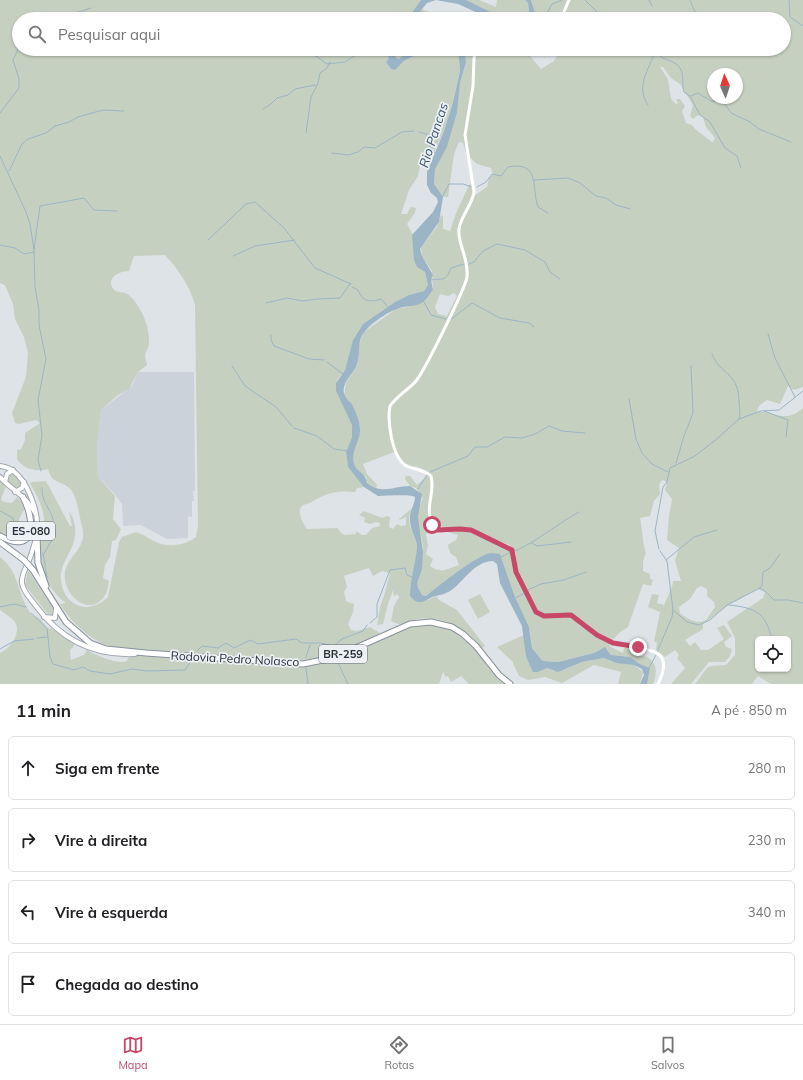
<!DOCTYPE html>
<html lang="pt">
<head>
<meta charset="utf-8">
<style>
	:root { --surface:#fff; --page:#f2f2f2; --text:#202124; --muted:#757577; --line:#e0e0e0; --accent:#c74868 }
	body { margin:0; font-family:Mulish,sans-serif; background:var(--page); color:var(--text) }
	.controls { position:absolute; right:12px; bottom:12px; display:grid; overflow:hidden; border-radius:6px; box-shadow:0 1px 3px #0004 }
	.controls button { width:36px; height:36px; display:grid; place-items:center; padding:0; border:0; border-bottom:1px solid var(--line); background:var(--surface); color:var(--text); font:20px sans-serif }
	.compass { position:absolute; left:707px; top:68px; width:36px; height:36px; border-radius:50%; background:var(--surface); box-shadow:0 1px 3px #0004; rotate:357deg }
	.stop { position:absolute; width:12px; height:12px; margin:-9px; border:3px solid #c74868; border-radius:50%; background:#fff }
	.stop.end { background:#c74868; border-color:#fff; box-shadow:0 1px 4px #0008 }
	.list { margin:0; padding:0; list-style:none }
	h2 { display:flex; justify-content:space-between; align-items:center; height:52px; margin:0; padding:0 16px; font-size:17px }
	h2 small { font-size:13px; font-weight:400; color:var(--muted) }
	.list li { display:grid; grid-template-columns:26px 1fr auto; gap:12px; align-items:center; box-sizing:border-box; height:64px; margin:0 8px 8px; padding:0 8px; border:1px solid var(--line); border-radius:6px }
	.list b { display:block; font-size:15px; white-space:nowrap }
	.list em { font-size:13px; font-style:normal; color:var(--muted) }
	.icon { flex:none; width:22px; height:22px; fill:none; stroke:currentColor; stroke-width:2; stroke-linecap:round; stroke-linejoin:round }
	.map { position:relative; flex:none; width:803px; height:684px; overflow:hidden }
	.search { position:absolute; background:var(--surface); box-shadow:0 1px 3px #0004; left:12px; right:12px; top:12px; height:44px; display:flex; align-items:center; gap:10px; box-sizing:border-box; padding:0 14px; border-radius:22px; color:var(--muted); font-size:15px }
	.sheet { height:340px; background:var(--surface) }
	nav { display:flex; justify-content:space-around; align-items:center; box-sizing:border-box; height:56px; border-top:1px solid var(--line); background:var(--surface); font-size:11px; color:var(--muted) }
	nav a { display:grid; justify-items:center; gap:2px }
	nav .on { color:var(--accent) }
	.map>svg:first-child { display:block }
	.built { fill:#ccd2d9 }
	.green { fill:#c6d0c0; fill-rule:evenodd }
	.water { fill:#9bb4c6 }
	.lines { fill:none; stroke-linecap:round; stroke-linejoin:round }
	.stream { stroke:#9bb4c6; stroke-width:1 }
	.primary-casing { stroke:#9ea8b2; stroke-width:6 }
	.highway-casing { stroke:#86919d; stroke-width:7 }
	.secondary { stroke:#fff; stroke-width:3 }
	.primary { stroke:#fff; stroke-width:4 }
	.highway { stroke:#fff; stroke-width:5 }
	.highway-bridge-casing { stroke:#86919d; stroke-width:7; stroke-linecap:butt }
	.highway-bridge { stroke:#fff; stroke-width:5 }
	.route { stroke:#c74868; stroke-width:5 }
	.labels { text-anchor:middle; stroke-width:3.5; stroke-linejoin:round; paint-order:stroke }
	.shield { fill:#edf1f5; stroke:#636b74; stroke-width:1 }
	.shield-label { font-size:11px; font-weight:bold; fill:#28323d }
	.street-label { font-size:12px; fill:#28323d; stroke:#edf1f5 }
	.water-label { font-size:13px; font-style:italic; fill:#34546f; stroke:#edf1f5 }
</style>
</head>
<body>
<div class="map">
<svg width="803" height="684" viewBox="0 0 803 684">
	<rect width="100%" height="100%" fill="#dee3e7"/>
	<polygon class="built" points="138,372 194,372 195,491 193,491 194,501 192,501 192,517 188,516 188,538 167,539 141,525 123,526 122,504 113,492 98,477 97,445 101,410 132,386"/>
	<g class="green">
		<path d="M 0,0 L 421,0 L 407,19 L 19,19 L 19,49 L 390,49 L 387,53 L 389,58 L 386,62 L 391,69 L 395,70 L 404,61 L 427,49 L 458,49 L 460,71 L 453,101 L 444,131 L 432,156 L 428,154 L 425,150 L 421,160 L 418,176 L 409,190 L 401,214 L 407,214 L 411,207 L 416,208 L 415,213 L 407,224 C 416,237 414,252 417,267 L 425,272 L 428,285 L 424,291 L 409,295 L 395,302 L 363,324 L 354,338 L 345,370 L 337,380 L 336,391 L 352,424 L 352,437 L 346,452 L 348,467 L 365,487 L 357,488 L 355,492 C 336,490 326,493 310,503 C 308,504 304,504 302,506 C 296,512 304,525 307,529 L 338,528 C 343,539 348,533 356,534 L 356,531 L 362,535 L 366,535 L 372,528 L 380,526 L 380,523 L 376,522 L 370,524 L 364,522 L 365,518 L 359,515 L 364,511 L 382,518 L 387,516 L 390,517 L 389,527 L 393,529 L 397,524 L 401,526 L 406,525 L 406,517 L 400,520 L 399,519 L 411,509 C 405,528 416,533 417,546 C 417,563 410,579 410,596 L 416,601 L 428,600 L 436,596 L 439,600 L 457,610 L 485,646 L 482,648 C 466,628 444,616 418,619 C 413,620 405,625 400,624 C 397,624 395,622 391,621 L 394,606 L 399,597 L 397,594 L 394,597 L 393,590 L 388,604 L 383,624 L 377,625 L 380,607 L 384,596 L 390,573 L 382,571 L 373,576 L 369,568 L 344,576 L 347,587 L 344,592 L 346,601 L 354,604 L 353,612 L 348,624 L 351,630 L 357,631 L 370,627 L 380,633 C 353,646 326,661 294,660 L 116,648 C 93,643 74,625 61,606 L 60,604 L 66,603 C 47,589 38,566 41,543 C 42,536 44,528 44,521 C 44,508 36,494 30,483 L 32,482 L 46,481 L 70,526 L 72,526 L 69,511 C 74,518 76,526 75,535 C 74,552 59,562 61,581 C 65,608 90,615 108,597 L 119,542 L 122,537 L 136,532 C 143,534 149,539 156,542 C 169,548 186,545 196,537 L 198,525 L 195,305 C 189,285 179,270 165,255 L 134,256 L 129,271 C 121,271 107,276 112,287 C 116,295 125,290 130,296 C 142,308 150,327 149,344 C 149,348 145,352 145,356 C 145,359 147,362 147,365 L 138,372 L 129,389 L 118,395 L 101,410 L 97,445 L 98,477 L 115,496 L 113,519 L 121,529 L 116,540 L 112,541 L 110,557 L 105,565 L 103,578 L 109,581 C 108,585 108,591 105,595 C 92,617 67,599 65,579 C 62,557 89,551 82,526 C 79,516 78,501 72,491 C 67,484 56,482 52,478 C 50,476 49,471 48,469 C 37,472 24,470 17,459 L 17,450 L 21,449 L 25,440 L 25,433 L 40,423 L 36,420 L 19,424 L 15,423 L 12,413 L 26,377 L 28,353 L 24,337 L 15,319 L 13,304 L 5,285 L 0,283 Z"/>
		<polygon points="466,0 479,0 496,7 497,0 525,0 528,3 530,19 505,19"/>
		<path d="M 531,0 L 803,0 L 803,387 L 794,390 L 788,386 L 780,404 L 767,400 L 760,405 L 757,410 L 758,412 C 775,411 786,424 803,408 L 803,684 L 771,684 L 758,676 L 752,684 L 695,684 L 707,668 L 711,666 L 726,665 L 735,655 L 735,638 L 727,622 L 763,598 L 765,592 L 757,589 L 735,602 L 734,601 L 703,624 L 703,629 L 685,640 L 690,646 L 695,642 L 701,650 L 708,650 L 724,639 L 717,628 L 724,625 L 732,636 L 724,642 L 726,647 L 732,649 L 730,656 L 725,662 L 709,662 L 691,684 L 671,684 L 685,668 L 677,658 L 679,655 L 675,650 L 665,657 L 656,650 L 657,642 L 654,642 L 660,612 L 648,607 L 652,594 L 659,595 L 657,603 L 664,605 C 667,598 673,587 673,581 L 681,581 L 675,561 L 679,548 L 667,540 L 669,516 L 672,499 L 665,490 L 667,483 L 664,480 L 661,481 L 659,485 L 660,494 L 654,501 L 650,516 L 640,518 C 642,527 643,547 646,552 L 643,562 L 643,571 L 650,574 L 650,579 L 653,580 L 651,586 L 643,584 L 628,627 L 619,633 L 609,644 L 611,647 L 623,653 L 624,647 C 631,648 632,652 638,655 C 641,656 644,656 647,657 C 658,663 657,674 653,684 L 647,684 L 650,668 L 640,664 L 630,657 L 611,655 L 607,649 L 603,648 L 594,653 L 558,662 L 543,661 L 540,658 L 532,648 L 530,631 L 515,597 L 500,554 C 479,550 443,584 426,596 L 422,595 C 410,583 423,565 423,550 C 423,539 418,527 418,516 C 418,509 421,505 423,498 L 416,488 L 410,486 L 405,479 L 406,476 L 410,476 L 417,485 L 426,477 L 427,471 L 415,466 L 412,468 L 402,462 L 394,452 L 363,464 L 367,474 L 377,485 L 376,488 L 368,484 L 366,477 L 357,469 L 353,463 L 353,453 L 359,438 L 360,426 L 354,409 L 344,396 L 346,383 L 357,365 L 358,347 L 364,332 L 396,309 L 412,306 L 425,299 L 433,290 L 432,271 L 422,256 L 421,247 L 437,227 L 441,215 L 443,216 L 443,229 L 450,231 L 456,213 L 469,185 L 472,184 L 474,196 L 487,187 L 489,178 L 493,174 L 491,168 L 477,164 L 467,155 L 463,143 L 459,142 L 454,154 L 448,197 L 443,197 L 434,184 L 435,166 L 447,147 L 457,107 L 460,83 L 466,62 L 464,49 L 533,49 L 531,57 L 541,69 L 554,61 L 561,49 L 784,49 L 784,19 L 537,19 ZM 660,67 L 663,67 L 671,78 L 680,84 L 693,105 L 690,116 L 693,119 L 698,115 L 703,117 L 706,127 L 715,138 L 713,142 L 712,142 L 695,129 L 692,125 L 686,123 L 682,111 L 685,106 L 680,99 L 676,99 L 678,103 L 676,104 L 671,99 L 668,79 ZM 713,74 L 737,74 L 737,98 L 713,98 ZM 454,293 L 457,296 L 447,316 L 438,314 L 435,307 L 440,294 L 448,296 ZM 436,520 L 442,526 L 441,530 L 458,535 L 456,540 L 449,544 L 448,547 L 451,554 L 456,557 L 459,565 C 447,569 441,574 430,566 L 433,559 L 426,554 L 428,546 L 426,534 L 431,529 L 431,522 ZM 701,586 L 707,589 L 707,596 L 714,602 L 715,607 L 706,620 C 696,625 688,619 680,613 L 679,607 L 690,599 L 697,588 ZM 758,639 L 788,639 L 788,669 L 758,669 Z"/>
		<polygon points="421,9 451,19 414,19"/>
		<polygon points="396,49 414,49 398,59 395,56"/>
		<polygon points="12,472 16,473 24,484 19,490 16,489 8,481 9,474"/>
		<path d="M 0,477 C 11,489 3,488 1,500 L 4,502 L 12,503 L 17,497 L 26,506 L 19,519 L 21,530 L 19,542 L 0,536 Z"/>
		<path d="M 0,557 C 20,573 16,590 29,611 C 31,616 37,616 41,620 C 43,623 45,625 47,628 L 56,630 L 75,645 L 70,650 L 71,660 L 84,655 L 87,650 C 95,655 118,665 127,661 L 130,655 L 311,665 L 340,658 L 402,629 L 416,624 L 444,625 L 466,637 L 508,684 L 469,684 L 461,676 L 451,682 L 448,676 L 446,677 L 443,672 L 439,684 L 0,684 L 0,653 C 9,650 22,633 15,622 C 12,618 4,613 0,610 Z"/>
		<polygon points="28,570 56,613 54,617 47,613 25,585"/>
		<polygon points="480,594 490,612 478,619 468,600"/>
		<polygon points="524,635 526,657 533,671 538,672 547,668 554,671 566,669 582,662 604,658 613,662 634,665 643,672 640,684 618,684 621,672 594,665 562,683 545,677 528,680 519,676 512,661 497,647"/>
	</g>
	<g class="water">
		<polygon points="421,0 466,0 505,19 491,19 458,4 436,0 427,3 414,19 407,19"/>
		<polygon points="525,0 531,0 537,19 530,19 528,3"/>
		<polygon points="390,49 396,49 395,56 398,59 414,49 427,49 404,61 395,70 391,69 386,62 389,58 387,54"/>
		<path d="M 458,49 L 464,49 L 466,62 L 460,83 L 457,112 L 447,147 L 435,169 L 434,184 L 443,197 L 439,222 L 420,249 L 422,256 L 433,275 L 431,280 L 433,290 C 429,294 427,299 423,302 C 415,308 405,305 397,309 C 388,312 378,319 371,325 C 354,340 362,347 357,364 C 354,374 339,384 345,396 C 346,399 349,401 351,403 C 355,409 360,422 360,429 C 361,441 350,451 354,464 C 357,472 366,473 367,483 C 382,495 394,486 410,486 L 422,494 L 418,517 L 423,552 L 422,569 L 417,583 L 418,588 L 422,595 L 426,596 C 440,585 475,556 491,553 C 494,553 497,554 500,554 L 515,597 L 529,627 L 532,648 L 540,658 L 543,661 L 558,662 L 594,653 L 605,647 L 611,655 L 630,657 L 640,664 L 650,668 L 647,684 L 640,684 L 644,675 L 642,669 L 634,665 L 616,663 L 604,658 L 582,662 L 558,672 L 547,668 L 538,672 L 533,672 L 526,657 L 522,626 L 500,583 L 497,564 L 493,561 C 474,561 464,582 450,591 C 444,595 438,595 432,597 C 423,602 418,606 410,596 C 410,579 416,563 417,547 C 417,538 409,530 410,517 C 410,509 415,505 415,497 C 409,494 385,496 378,496 L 364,487 L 348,467 L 346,452 L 352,437 L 352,425 L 336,391 L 336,383 L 345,370 L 353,340 L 363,324 L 395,302 L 409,295 L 424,291 L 428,285 L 425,272 L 417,267 L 414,260 L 412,235 L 433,212 L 438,202 L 437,198 L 431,193 L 427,185 L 427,172 L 444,131 L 453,102 L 460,71 Z"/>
	</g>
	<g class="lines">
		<g class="stream">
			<polyline points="585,0 597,12 598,19"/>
			<polyline points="649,0 652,6"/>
			<polyline points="690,0 695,12"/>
			<polyline points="789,0 790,17 803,26"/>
			<polyline points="56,19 91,8"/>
			<polyline points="544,19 552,4 562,0"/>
			<polyline points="306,49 327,64 345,62 354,56 355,51 359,49"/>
			<path d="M 654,49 C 662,64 675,57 681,70 C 684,77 682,85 684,92 L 690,96 L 700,115 L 710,122 L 725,148 L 737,156 L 741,168"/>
			<polyline points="369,50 390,50"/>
			<polyline points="691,96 698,93 711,101 724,103 731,113 750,122 759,129 791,142"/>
			<path d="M 648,105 C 635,87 649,69 655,52"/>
			<polyline points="263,109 271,104 277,98 288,95 295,89 315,85"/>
			<polyline points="0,113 19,88 19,79 13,60 19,47"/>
			<polyline points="419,132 427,134 426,141 435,153"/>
			<polyline points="306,133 311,97 318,83 320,73 327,68 330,62"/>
			<polyline points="332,153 348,155 358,152 364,147 375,148 402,132 414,131"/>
			<polyline points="0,156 26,212 30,224 34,250 35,287 39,310 39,325 46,359 38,400 42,435 38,460 41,471"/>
			<polyline points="9,171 22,144 28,139 46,133 55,126 69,122 78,117 103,110 124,111"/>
			<polyline points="534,180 568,178 580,183 596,196 606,198 616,205 630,209"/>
			<path d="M 477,187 L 486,182 L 492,174 L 501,176 L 508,167 C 541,161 531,187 538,207 L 548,213"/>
			<polyline points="442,197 449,184 463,184 472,187"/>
			<polyline points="208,240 246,204 255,202 284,228 315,268 351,284"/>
			<polyline points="0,245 15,248 24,254 34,252"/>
			<polyline points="34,249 40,206 84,198 94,210 117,211"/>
			<polyline points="233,256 255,246 295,240"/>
			<polyline points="469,264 474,262 483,251 497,244 525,250 545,262 550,272 560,279"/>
			<path d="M 431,280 C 445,278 445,282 451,268 L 464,264"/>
			<path d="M 352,287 L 358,290 C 362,301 370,303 381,299 L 389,308"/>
			<polyline points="424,302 431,315 446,319"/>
			<polyline points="266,303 287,298 303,301 317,299 340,298 350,284"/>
			<polyline points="450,320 472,303 500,318 529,323 534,327"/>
			<polyline points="768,334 775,358 795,397"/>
			<polyline points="271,335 271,340 274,346 309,359 324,360"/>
			<path d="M 712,354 C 720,375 737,371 739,399 C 739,406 741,412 739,419"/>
			<polyline points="327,362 343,374"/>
			<polyline points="232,366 245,386 276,407 292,426"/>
			<polyline points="629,399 636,439 642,453 652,464 668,472"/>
			<polyline points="764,411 788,420 786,437"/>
			<polyline points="294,428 317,436 334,449 348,451"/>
			<polyline points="676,463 684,436 693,413 691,366"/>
			<polyline points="430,472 468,456 475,447 487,447 505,437 522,438 535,434 549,426 562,431 585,433"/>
			<path d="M 42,488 C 41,499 48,506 52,516 C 54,521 55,529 55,535 L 43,555"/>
			<polyline points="418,489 427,475"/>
			<polyline points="0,511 13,518 16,532"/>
			<polyline points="532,543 537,546 571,542"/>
			<polyline points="659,549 655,531 663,487 667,482 670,468 695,456 718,438 739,419 761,411 779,410 803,391"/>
			<path d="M 515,551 C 538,541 557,524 579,512"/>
			<polyline points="43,553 47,577"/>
			<polyline points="501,557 511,552"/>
			<polyline points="666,560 694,537 717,530"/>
			<polyline points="760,588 766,592 774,600 788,600 803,603"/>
			<polyline points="528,590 541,584 564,580 586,572"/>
			<polyline points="515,598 525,593"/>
			<path d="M 729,605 C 756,608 765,612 772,639"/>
			<polyline points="0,607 14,604 26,607"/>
			<polyline points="673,610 687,622 699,625 710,620 727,605 760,588 762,585 763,572 770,568 780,554"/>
			<polyline points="31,613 47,628 50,657 53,664 74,670 83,667 90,671 110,674 132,669 147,671 185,670 192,660"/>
			<polyline points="370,623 377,617 377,604 390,570 405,568 407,575 412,577"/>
			<polyline points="37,638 47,637"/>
			<polyline points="333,647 334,652"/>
			<polyline points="0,649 14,641 34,639"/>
			<polyline points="197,651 202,646 218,648 226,643 234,648 250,640 258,644 296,639 302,643 321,643 334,646 342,639 363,631 367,625"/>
			<polyline points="657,652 672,617 673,610 667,561 660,551"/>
			<polyline points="306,657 310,645"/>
			<polyline points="337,661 348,684"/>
			<polyline points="306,668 308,684"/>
			<polyline points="649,668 656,655"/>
		</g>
		<g class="primary-casing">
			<g id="primary">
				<path d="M 0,466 C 13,467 21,477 27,488 C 41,517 40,533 28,563 C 25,569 21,577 22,583 C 23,592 31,599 36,606 C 61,640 93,656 135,654"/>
				<path d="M 0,477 C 12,490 27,497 35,513"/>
				<polyline points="5,482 7,474 13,470"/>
				<polyline points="15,492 22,488 24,482"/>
				<polyline points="44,617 55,618 56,608"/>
			</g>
		</g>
		<g class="highway-casing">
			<g id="highway">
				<polyline points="37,535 38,563 46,586"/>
				<path d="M 0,536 C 37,556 35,520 23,497"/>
				<polyline points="0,542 24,560"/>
				<polyline points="33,570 66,622 90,643 106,649 146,653 303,664 333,658 410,624 431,622 452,627 463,634 476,646 499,675 510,684"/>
			</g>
		</g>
		<g class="secondary">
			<polyline points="561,19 569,0"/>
			<path d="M 477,49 L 474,58 L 473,86 L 465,135 L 474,192 C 472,206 461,215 459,229 C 457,243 469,258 467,277 C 465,289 425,370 416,381 C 408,390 397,396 390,406 C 387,421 392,456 405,465 C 413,470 424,469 431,476 C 436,497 422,506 435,529 L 445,531 L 467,529 L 509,547 L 514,553 L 516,572 L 536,612 L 544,616 L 571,615 C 577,618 581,623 586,627 C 593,634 603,639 612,643 C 637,652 679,642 658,684"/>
			<polyline points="522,49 529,52 540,49"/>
		</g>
		<use href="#primary" class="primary"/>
		<use href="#highway" class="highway"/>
		<g class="highway-bridge-casing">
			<polyline id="highway-bridge" points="24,560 33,570"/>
		</g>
		<use href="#highway-bridge" class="highway-bridge"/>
	</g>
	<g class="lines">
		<polyline class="route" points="432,525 438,530 460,529 471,530 512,550 516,572 536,612 544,616 571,615 597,635 613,643 638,647"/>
	</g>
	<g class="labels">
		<g class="shield">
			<rect x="7" y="522" width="48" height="18" rx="3"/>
			<rect x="319" y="645" width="48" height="18" rx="3"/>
		</g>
		<g class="shield-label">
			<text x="31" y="535">ES-080</text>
			<text x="343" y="658">BR-259</text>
		</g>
		<g class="street-label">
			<text transform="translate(235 659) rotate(3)" y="4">Rodovia Pedro Nolasco</text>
		</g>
		<g class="water-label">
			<text transform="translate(433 135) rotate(-72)" y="5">Rio Pancas</text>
		</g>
	</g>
</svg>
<div class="controls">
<button><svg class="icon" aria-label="locate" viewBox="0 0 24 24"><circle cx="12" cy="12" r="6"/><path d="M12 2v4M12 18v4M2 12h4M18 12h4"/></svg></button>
</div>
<svg class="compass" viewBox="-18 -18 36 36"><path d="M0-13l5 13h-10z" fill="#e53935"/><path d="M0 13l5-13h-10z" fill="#757577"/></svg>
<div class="stop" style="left:432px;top:525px"></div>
<div class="stop end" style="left:638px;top:647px"></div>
<div class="search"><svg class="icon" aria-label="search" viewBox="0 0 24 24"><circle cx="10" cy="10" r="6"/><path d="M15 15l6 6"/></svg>Pesquisar aqui</div>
</div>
<section class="sheet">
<h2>11 min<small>A pé · 850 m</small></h2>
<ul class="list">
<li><svg class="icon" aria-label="ahead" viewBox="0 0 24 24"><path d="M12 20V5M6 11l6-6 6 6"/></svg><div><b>Siga em frente</b></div><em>280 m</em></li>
<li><svg class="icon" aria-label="right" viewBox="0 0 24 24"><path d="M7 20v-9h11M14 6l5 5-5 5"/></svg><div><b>Vire à direita</b></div><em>230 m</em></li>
<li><svg class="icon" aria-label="left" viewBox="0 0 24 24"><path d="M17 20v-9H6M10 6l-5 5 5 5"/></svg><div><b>Vire à esquerda</b></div><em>340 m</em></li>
<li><svg class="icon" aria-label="arrive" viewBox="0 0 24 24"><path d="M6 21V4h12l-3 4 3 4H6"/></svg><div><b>Chegada ao destino</b></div></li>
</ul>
</section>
<nav>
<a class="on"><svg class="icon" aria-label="map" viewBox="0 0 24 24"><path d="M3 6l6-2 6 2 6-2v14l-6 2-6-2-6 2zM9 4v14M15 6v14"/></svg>Mapa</a>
<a><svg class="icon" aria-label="directions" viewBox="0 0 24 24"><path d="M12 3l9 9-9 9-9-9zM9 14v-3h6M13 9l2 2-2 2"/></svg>Rotas</a>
<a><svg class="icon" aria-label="saved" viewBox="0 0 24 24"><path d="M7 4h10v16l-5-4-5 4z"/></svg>Salvos</a>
</nav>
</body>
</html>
